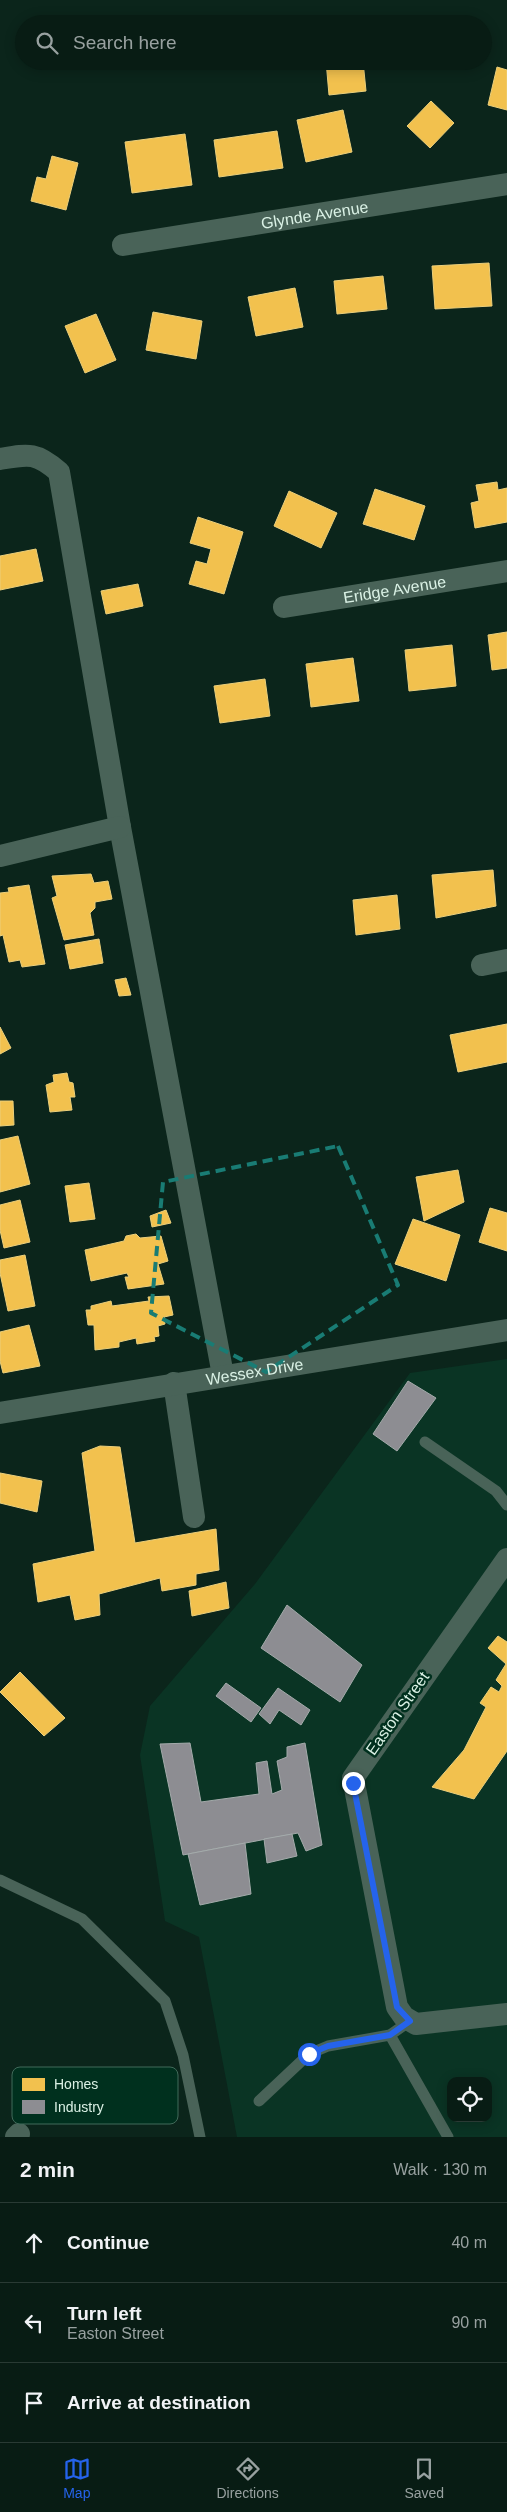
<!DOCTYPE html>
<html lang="en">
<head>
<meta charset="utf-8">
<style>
	:root { --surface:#081c14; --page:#11251d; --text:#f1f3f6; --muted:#98a1a0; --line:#293a34; --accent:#2563eb }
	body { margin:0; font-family:Arial,sans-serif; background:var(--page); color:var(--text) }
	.controls { position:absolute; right:15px; bottom:15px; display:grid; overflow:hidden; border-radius:10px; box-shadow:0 2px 12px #0003 }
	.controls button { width:45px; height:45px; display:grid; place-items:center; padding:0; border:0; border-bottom:1px solid var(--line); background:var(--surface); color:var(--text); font:25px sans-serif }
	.stop { position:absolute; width:15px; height:15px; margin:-11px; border:4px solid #2563eb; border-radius:50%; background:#fff }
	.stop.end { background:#2563eb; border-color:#fff; box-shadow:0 1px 5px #0008 }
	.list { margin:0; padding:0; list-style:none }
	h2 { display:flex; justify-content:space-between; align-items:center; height:65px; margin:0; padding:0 20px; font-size:21px }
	h2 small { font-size:16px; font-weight:400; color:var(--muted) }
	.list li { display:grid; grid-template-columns:32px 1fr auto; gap:15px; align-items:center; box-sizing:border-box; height:80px; padding:0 20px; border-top:1px solid var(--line) }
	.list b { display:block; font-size:19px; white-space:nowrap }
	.list p { margin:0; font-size:16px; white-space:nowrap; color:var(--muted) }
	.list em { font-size:16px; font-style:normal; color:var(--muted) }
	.icon { flex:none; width:28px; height:28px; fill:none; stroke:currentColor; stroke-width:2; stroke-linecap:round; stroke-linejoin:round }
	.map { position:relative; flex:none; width:507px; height:2137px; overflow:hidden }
	.search { position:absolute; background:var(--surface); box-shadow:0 2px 12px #0003; left:15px; right:15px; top:15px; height:55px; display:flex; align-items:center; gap:12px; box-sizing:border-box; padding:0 18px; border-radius:28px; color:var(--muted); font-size:19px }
	.sheet { height:305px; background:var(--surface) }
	nav { display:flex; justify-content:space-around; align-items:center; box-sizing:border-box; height:70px; border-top:1px solid var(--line); background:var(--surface); font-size:14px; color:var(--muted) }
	nav a { display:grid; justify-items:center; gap:2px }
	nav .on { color:var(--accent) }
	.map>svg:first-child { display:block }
	.built { fill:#0a3424; fill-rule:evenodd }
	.homes { fill:#f2c14e; stroke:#ebcf7b }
	.industry { fill:#8d8d92; stroke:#a4abab }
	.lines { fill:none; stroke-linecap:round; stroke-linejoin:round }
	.lane { stroke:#496358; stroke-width:11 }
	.street { stroke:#496358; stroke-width:22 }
	.route { stroke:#2563eb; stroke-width:6 }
	.marked { fill:none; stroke:#197c74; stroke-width:4; stroke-dasharray:10 6; stroke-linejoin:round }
	.labels { text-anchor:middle; stroke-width:5; stroke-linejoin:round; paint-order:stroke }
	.street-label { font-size:16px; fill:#daf1e5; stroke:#00301e }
	.key { fill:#00301e; stroke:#416a5a; stroke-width:1 }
	.key-label { font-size:14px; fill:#daf1e5 }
</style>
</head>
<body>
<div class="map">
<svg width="507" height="2137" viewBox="0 0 507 2137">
	<rect width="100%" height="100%" fill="#0b251b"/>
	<path class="built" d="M 507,1359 L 507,2137 L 237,2137 L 199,1937 L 165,1921 L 140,1755 L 150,1706 L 255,1584 L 410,1373 ZM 451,2081 L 488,2081 L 488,2118 L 451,2118 Z"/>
	<g class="homes">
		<polygon points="326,61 363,61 366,91 329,95"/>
		<polygon points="497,67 507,70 507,110 488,105"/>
		<polygon points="431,101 454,123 430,148 407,126"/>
		<polygon points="343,110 352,152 306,162 297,120"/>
		<polygon points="277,131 283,168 219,177 214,140"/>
		<polygon points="185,134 192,185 132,193 125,142"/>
		<polygon points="52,156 78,163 66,210 31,201 37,177 46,179"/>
		<polygon points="489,263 492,306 435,309 432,266"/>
		<polygon points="383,276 387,309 337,314 334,281"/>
		<polygon points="295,288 303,327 256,336 248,297"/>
		<polygon points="153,312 202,321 196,359 146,350"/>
		<polygon points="96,314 116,360 85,373 65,326"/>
		<polygon points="497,482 498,490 507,488 507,522 475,528 471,503 479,501 476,485"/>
		<polygon points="375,489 425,506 414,540 363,524"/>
		<polygon points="289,491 337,513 321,548 274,526"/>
		<polygon points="198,517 243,532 224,594 189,584 196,561 207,564 211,549 190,543"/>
		<polygon points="36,549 43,581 0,590 0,556"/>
		<polygon points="138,584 143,606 106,614 101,591"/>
		<polygon points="507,632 507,668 492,670 488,635"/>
		<polygon points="452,645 456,686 409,691 405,650"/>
		<polygon points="353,658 359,701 311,707 306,664"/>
		<polygon points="265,679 270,716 220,723 214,686"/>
		<polygon points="493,870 496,906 436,918 432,875"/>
		<polygon points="91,874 94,883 108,881 112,899 95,902 95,908 90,913 94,935 64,940 52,898 57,896 52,876"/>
		<polygon points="29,885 45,964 22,967 20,960 9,962 3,935 0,936 0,893 9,892 8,888"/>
		<polygon points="397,895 400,929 356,935 353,900"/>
		<polygon points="99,939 103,963 70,969 65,945"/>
		<polygon points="126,978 131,995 119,996 115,980"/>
		<polygon points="507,1024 507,1062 458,1072 450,1035"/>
		<polygon points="0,1027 11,1048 0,1054"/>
		<polygon points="67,1073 69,1082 73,1083 75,1097 70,1097 72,1110 50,1112 46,1085 54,1082 53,1075"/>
		<polygon points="0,1101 13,1101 14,1125 0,1126"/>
		<polygon points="18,1136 30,1184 0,1192 0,1140"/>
		<polygon points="458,1170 464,1202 424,1221 416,1177"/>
		<polygon points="89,1183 95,1219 70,1222 65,1186"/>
		<polygon points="20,1200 30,1242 4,1248 0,1230 0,1205"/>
		<polygon points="490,1208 507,1213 507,1251 479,1242"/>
		<polygon points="166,1210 171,1223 152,1227 150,1216"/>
		<polygon points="413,1219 460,1235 446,1281 395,1264"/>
		<polygon points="136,1234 140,1238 161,1236 168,1261 158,1264 164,1284 128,1289 125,1277 129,1277 127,1273 91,1281 85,1250 124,1241 126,1236"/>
		<polygon points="25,1255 35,1306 8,1311 0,1273 0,1260"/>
		<polygon points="169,1296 173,1315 164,1317 165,1324 158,1326 159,1336 154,1337 155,1341 137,1344 136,1338 119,1342 119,1347 95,1350 94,1325 88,1325 86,1310 91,1310 91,1306 111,1301 112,1306 149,1301 148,1297"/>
		<polygon points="29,1325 40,1366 3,1373 0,1361 0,1332"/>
		<polygon points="100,1446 120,1447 135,1543 216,1529 219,1570 196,1574 196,1585 162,1591 160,1578 99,1594 100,1615 75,1620 70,1595 38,1602 33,1564 95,1551 82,1453"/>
		<polygon points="0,1473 42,1481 37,1512 0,1503"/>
		<polygon points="226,1582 229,1608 192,1616 189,1591"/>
		<polygon points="498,1636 507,1642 507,1751 474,1799 432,1787 464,1750 486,1707 480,1703 491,1687 499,1692 502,1686 496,1680 506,1664 488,1648"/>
		<polygon points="20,1672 65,1718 44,1736 0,1692"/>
	</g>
	<g class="industry">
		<polygon points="408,1381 436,1398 397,1451 373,1434"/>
		<polygon points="287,1605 362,1665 340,1702 261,1648"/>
		<polygon points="226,1683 261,1708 251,1722 216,1696"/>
		<polygon points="278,1688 310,1710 301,1725 279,1710 270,1724 259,1714"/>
		<polygon points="190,1743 201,1802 259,1794 256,1763 267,1761 272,1794 282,1790 277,1761 287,1757 287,1747 305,1743 322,1845 306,1851 298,1833 183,1855 160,1744"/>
		<polygon points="292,1834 297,1856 267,1863 264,1839"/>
		<polygon points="245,1843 251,1894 200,1905 188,1854"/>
	</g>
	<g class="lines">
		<g class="lane">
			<polyline points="425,1442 496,1491 507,1505"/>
			<polyline points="0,1880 82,1919 165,2001 183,2055 200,2137"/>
			<polyline points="390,2035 448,2137"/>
			<polyline points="259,2101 309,2054 328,2046 390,2035 410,2021"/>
		</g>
		<g class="street">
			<path id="s1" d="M 123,245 L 507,184"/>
			<path d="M 0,459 C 29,454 36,452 59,472 L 120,827 L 223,1375"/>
			<path id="s2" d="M 284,607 L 507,571"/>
			<polyline points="0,856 120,827"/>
			<polyline points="482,965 507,960"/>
			<polyline points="174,1383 194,1517"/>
			<path id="s3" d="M 0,1413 L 507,1330"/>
			<polyline points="507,1559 353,1778 397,2007 404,2017 416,2024 507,2014"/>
			<polyline points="16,2137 19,2134"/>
		</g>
	</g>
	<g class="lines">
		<polyline class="route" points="309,2054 328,2046 390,2035 410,2021 397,2007 353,1783"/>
	</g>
	<path class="marked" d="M 338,1146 L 398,1285 L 266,1372 L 151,1313 L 163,1182 Z"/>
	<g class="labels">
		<g class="street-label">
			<text dy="6" stroke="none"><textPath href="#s1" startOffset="194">Glynde Avenue</textPath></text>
			<text dy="6" stroke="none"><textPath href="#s2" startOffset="112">Eridge Avenue</textPath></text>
			<text dy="6" stroke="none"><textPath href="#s3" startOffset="258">Wessex Drive</textPath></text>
			<text transform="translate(397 1713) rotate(-55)" y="6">Easton Street</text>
		</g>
	</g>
	<rect x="12" y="2067" width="166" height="57" rx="8" class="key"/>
	<rect x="22" y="2078" width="23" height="13" fill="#f2c14e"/>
	<rect x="22" y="2100" width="23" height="14" fill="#8d8d92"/>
	<g class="key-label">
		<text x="54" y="2089">Homes</text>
		<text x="54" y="2112">Industry</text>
	</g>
</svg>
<div class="controls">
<button><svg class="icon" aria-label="locate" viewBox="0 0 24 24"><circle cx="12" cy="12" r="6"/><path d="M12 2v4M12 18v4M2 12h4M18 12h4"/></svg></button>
</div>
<div class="stop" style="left:309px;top:2054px"></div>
<div class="stop end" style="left:353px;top:1783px"></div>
<div class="search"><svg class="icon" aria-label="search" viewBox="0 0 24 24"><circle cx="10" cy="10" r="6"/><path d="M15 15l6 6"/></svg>Search here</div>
</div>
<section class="sheet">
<h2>2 min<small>Walk · 130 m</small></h2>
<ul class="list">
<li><svg class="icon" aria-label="ahead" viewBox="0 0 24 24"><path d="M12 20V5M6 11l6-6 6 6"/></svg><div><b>Continue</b></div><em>40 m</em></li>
<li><svg class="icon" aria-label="left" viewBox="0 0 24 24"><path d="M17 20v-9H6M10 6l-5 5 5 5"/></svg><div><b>Turn left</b><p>Easton Street</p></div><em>90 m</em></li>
<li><svg class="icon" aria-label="arrive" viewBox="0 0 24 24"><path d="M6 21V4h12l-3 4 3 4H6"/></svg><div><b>Arrive at destination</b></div></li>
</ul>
</section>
<nav>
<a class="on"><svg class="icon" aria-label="map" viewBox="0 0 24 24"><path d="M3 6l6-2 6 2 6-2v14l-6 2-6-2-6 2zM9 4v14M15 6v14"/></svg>Map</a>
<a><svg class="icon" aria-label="directions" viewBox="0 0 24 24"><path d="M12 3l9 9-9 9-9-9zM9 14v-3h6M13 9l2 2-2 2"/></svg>Directions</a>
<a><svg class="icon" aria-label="saved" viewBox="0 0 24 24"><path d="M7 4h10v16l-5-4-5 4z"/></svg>Saved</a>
</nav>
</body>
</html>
